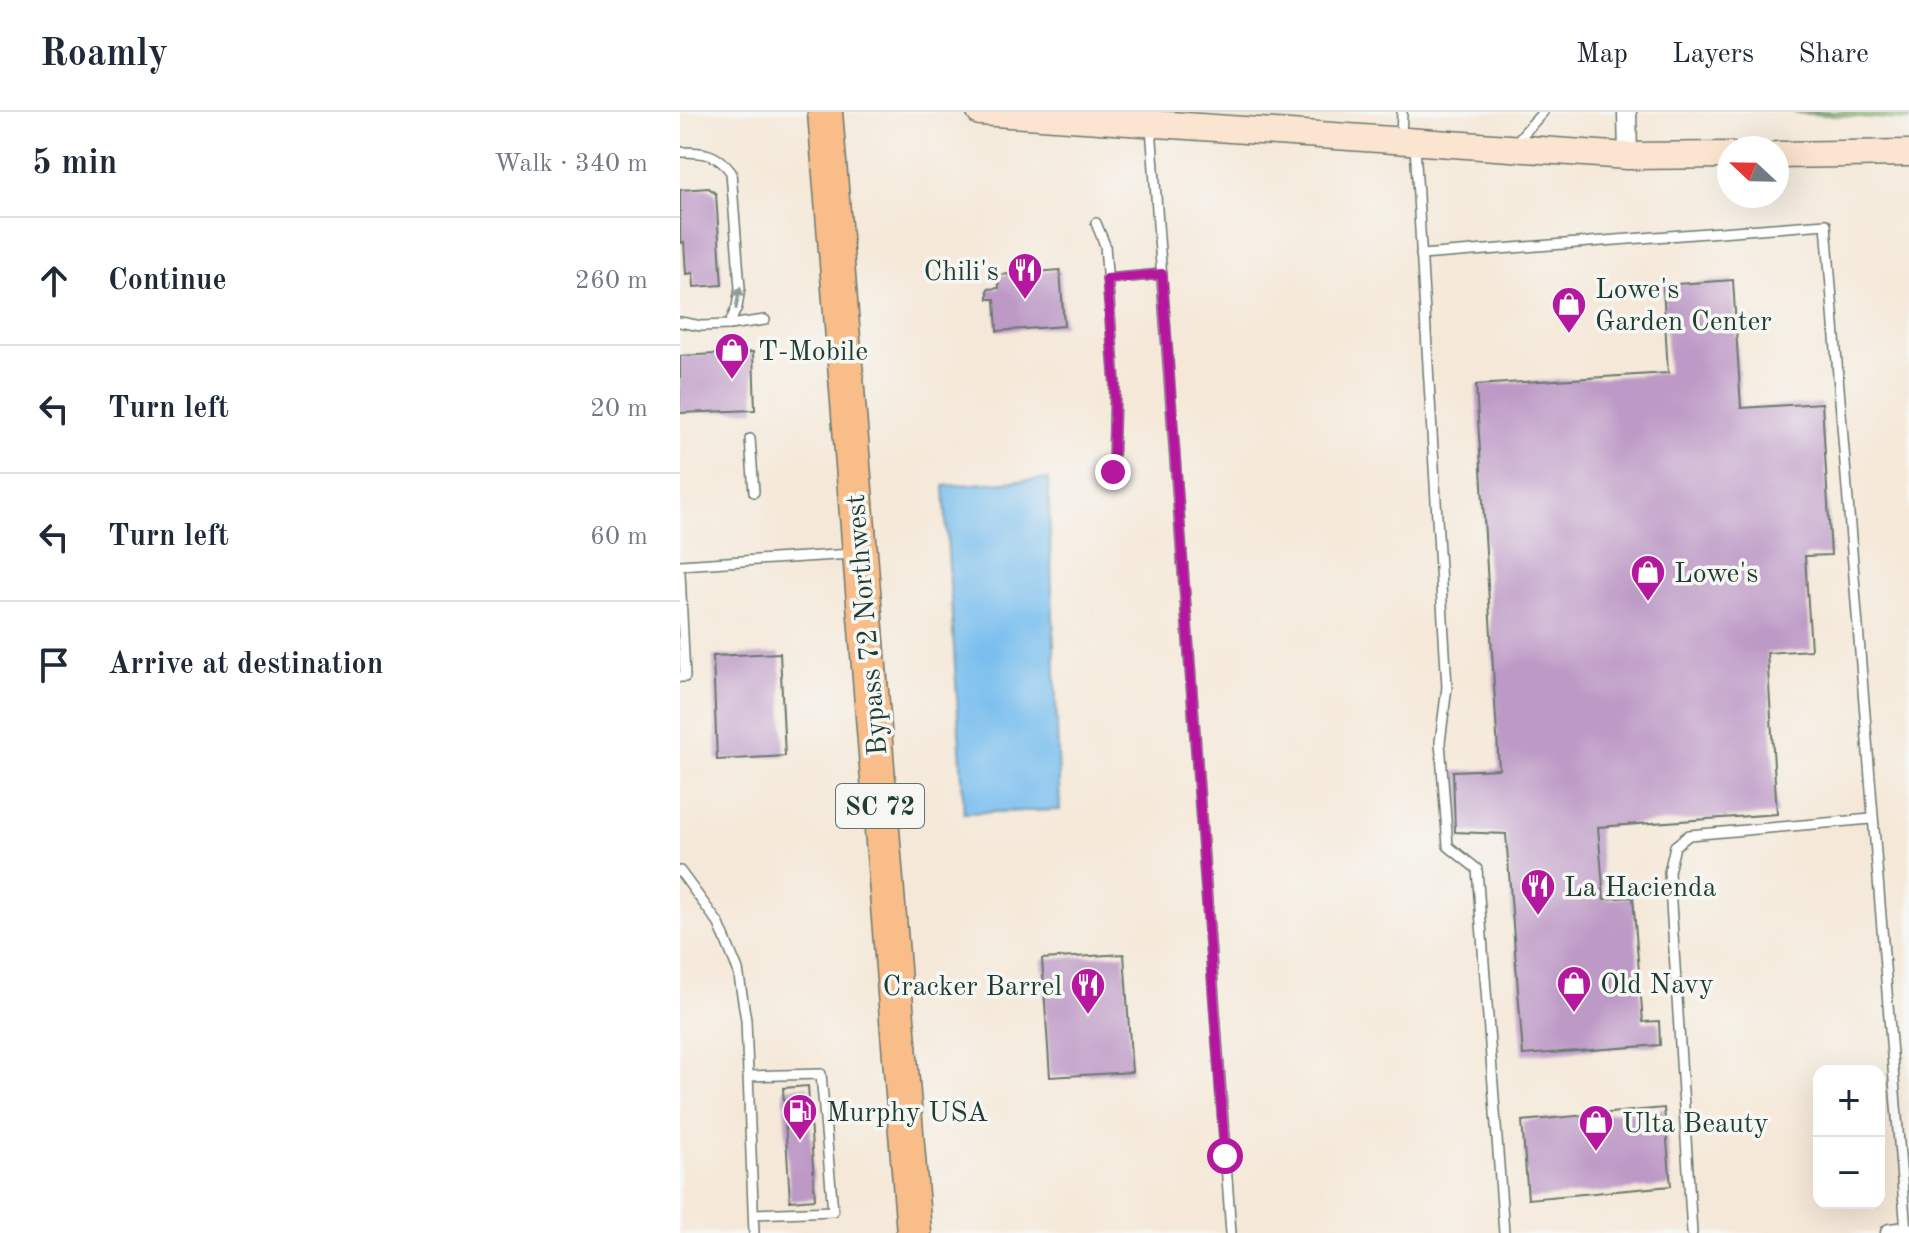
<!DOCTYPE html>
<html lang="en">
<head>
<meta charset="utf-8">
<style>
	:root { --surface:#fff; --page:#f6f6f7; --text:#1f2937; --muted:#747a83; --line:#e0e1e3 }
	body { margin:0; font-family:"Old Standard TT",serif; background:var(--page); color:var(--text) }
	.controls { position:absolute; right:24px; bottom:24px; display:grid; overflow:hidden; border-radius:16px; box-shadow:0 8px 32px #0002 }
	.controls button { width:72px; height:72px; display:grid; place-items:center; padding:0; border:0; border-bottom:2px solid var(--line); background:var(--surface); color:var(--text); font:40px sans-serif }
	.compass { position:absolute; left:1037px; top:24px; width:72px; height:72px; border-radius:50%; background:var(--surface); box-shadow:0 8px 32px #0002; rotate:292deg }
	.stop { position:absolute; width:24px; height:24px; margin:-18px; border:6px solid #b5179e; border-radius:50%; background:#fff }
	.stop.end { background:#b5179e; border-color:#fff; box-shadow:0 2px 8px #0008 }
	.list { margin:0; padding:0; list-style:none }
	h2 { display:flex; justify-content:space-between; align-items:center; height:104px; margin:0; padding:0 32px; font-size:34px }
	h2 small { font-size:26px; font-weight:400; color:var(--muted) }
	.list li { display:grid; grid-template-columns:52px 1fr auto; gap:24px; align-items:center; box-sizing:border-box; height:128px; padding:0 32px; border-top:2px solid var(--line) }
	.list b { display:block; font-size:30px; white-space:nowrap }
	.list em { font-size:26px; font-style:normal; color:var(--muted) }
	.icon { flex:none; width:44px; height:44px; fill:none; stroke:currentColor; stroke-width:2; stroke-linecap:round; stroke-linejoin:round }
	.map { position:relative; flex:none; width:1229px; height:1121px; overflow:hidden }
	header { display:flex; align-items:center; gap:48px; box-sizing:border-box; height:112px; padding:0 40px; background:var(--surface); border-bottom:2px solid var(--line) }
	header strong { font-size:38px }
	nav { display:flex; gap:44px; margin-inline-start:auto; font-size:28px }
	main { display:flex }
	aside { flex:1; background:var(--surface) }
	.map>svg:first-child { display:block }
	.green { fill:#96c777; stroke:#5a8256; stroke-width:2 }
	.water { fill:#77bdee; stroke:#4b7d91; stroke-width:2 }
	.building { fill:#bd9ac6 }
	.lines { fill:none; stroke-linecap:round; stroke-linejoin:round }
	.lane-casing { stroke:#6a796d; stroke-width:12 }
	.street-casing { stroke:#6a796d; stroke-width:21 }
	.secondary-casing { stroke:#6a796d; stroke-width:29 }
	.highway-casing { stroke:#6a796d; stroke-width:37 }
	.lane { stroke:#fff; stroke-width:9 }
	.street { stroke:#fff; stroke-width:18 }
	.secondary { stroke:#fce5d0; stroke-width:26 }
	.highway { stroke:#f8bd89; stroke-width:34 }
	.oneway { fill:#8f9e9a }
	.route { stroke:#b5179e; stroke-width:10 }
	.labels { text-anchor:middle; stroke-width:7; stroke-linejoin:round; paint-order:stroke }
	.shield { fill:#f6f6f2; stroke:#60746d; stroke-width:2 }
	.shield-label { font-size:26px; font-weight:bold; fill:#1f3d34 }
	.poi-label { font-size:28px; fill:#1f3d34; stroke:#f6f6f2; text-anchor:start }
	.street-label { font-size:28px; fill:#1f3d34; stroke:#f6f6f2 }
</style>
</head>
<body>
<header>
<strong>Roamly</strong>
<nav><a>Map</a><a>Layers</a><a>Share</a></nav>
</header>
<main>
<aside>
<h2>5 min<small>Walk · 340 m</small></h2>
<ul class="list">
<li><svg class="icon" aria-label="ahead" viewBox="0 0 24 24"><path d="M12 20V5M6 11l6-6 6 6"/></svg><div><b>Continue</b></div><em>260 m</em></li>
<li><svg class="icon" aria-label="left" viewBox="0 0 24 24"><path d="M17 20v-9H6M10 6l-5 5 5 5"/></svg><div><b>Turn left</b></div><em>20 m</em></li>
<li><svg class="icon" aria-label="left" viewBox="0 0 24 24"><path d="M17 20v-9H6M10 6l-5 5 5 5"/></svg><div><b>Turn left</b></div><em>60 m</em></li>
<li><svg class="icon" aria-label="arrive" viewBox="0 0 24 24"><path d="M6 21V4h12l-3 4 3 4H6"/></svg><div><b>Arrive at destination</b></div></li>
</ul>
</aside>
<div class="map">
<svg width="1229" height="1121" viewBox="0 0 1229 1121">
	<rect width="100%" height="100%" fill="#f6f6f2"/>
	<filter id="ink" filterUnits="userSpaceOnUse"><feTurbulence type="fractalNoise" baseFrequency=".0125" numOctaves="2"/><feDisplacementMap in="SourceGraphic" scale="16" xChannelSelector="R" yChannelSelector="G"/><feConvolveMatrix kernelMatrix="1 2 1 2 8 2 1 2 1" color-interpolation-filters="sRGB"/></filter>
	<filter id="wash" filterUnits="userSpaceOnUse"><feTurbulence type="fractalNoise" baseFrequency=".006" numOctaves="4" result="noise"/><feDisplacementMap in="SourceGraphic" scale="32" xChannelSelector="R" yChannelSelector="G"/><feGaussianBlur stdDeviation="1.8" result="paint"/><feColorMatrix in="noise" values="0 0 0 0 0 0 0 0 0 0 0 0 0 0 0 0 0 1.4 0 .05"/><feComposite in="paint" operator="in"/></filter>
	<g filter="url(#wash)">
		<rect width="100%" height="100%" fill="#f5e8d8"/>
		<polygon class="green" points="1115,0 1229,0 1229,8 1115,1"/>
		<polygon class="water" points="368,367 380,698 284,701 264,374"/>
		<g id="blocks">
			<g class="building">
				<polygon points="29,76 36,82 42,173 14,175 13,161 6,162 4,130 0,131 0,78"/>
				<polygon points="380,158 384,214 317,219 315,187 308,187 308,177 319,176 318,163"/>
				<polygon points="1053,168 1061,296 1142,291 1151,443 1125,444 1131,538 1087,541 1097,702 918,715 924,787 953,785 963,910 979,909 980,933 843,943 826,722 775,720 773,659 819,657 796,273 988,261 983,173"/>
				<polygon points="73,240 75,298 0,301 0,244"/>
				<polygon points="100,541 105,644 37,648 33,544"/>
				<polygon points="444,842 452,960 370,965 362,847"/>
				<polygon points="128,974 135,1087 110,1089 103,976"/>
				<polygon points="984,996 991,1074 848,1087 842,1009"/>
			</g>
		</g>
	</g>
	<g filter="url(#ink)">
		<use href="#blocks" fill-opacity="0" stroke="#6a796d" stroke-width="2"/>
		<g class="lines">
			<g class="lane-casing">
				<g id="lane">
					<polyline points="471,15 551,1121"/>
					<polyline points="721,25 722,0"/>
					<polyline points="835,31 863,0"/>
					<polyline points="735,33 767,575 760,630 768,734 797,757 824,1121"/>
					<path d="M 0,40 C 23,40 37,41 51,60 L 60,176 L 57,195 L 49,213 L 21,214 L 0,210"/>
					<polyline points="416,111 425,133 435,272 433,360"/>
					<polyline points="741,143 1146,112 1226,1119"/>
					<polyline points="427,167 482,162"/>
					<polyline points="49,213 85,208"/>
					<polyline points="70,327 74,380"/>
					<polyline points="0,453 172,442"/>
					<polyline points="0,461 5,565 0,565"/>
					<polyline points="0,759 39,812 58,858 66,908 74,1121"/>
					<polyline points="68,964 141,962 153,1099 74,1102"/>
					<polyline points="1012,1121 989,760 995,734 1009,723 1191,707"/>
				</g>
			</g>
			<g class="street-casing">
				<g id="street">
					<polyline points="947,0 948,44"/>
					<polyline points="1210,1121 1226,1119"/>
				</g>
			</g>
			<g class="secondary-casing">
				<g id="secondary">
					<polyline points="300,0 948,44 1049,43"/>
					<polyline points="1097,43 1229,41"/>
				</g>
			</g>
			<g class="highway-casing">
				<polyline id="highway" points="145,0 234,1121"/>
			</g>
			<use href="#lane" class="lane"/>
			<use href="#street" class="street"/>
			<use href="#secondary" class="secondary"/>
			<use href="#highway" class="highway"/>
		</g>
		<defs><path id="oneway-solid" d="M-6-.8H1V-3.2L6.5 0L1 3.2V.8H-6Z" transform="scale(2)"/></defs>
		<use class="oneway" href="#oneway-solid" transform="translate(58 186) rotate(-79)"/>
	</g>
	<g class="lines" filter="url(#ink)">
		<polyline class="route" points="433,360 435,272 427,167 482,162 545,1044"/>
	</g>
	<defs>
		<g id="restaurant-pin" transform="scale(1.8)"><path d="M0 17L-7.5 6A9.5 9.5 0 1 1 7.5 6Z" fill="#b5179e" stroke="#f6f6f2"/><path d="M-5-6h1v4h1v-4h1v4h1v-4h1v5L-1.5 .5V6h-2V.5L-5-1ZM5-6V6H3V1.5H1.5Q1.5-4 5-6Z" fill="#fff"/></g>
		<g id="shop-pin" transform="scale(1.8)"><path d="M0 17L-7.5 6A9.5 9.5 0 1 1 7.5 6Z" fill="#b5179e" stroke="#f6f6f2"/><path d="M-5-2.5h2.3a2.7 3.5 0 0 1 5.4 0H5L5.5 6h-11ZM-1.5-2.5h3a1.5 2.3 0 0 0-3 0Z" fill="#fff"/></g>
		<g id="fuel-pin" transform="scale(1.8)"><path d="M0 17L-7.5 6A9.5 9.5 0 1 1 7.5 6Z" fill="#b5179e" stroke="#f6f6f2"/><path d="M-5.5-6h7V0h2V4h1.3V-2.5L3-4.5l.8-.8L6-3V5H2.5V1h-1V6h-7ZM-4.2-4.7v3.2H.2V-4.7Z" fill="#fff"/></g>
	</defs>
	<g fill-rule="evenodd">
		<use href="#restaurant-pin" x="345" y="158"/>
		<use href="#shop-pin" x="889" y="192"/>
		<use href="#shop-pin" x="52" y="238"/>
		<use href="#shop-pin" x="968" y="460"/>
		<use href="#restaurant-pin" x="858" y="774"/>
		<use href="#shop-pin" x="894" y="871"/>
		<use href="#restaurant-pin" x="408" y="873"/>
		<use href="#fuel-pin" x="120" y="999"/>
		<use href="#shop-pin" x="916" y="1010"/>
	</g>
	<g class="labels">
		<rect class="shield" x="156" y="672" width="88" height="44" rx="6"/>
		<g class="shield-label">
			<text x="200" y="703">SC 72</text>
		</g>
		<g class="poi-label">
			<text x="319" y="168" text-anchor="end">Chili's</text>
			<text x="915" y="186">Lowe's<tspan x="915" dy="32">Garden Center</tspan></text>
			<text x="78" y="248">T-Mobile</text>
			<text x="994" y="470">Lowe's</text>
			<text x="884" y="784">La Hacienda</text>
			<text x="920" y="881">Old Navy</text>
			<text x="382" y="883" text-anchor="end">Cracker Barrel</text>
			<text x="146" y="1009">Murphy USA</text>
			<text x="942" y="1020">Ulta Beauty</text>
		</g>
		<g class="street-label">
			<text transform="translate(185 513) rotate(-95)" y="10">Bypass 72 Northwest</text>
		</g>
	</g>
</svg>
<div class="controls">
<button>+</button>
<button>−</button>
</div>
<svg class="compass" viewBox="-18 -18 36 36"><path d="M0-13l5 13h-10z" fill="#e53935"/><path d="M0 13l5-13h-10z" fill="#747a83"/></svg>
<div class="stop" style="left:545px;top:1044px"></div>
<div class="stop end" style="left:433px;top:360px"></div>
</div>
</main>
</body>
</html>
